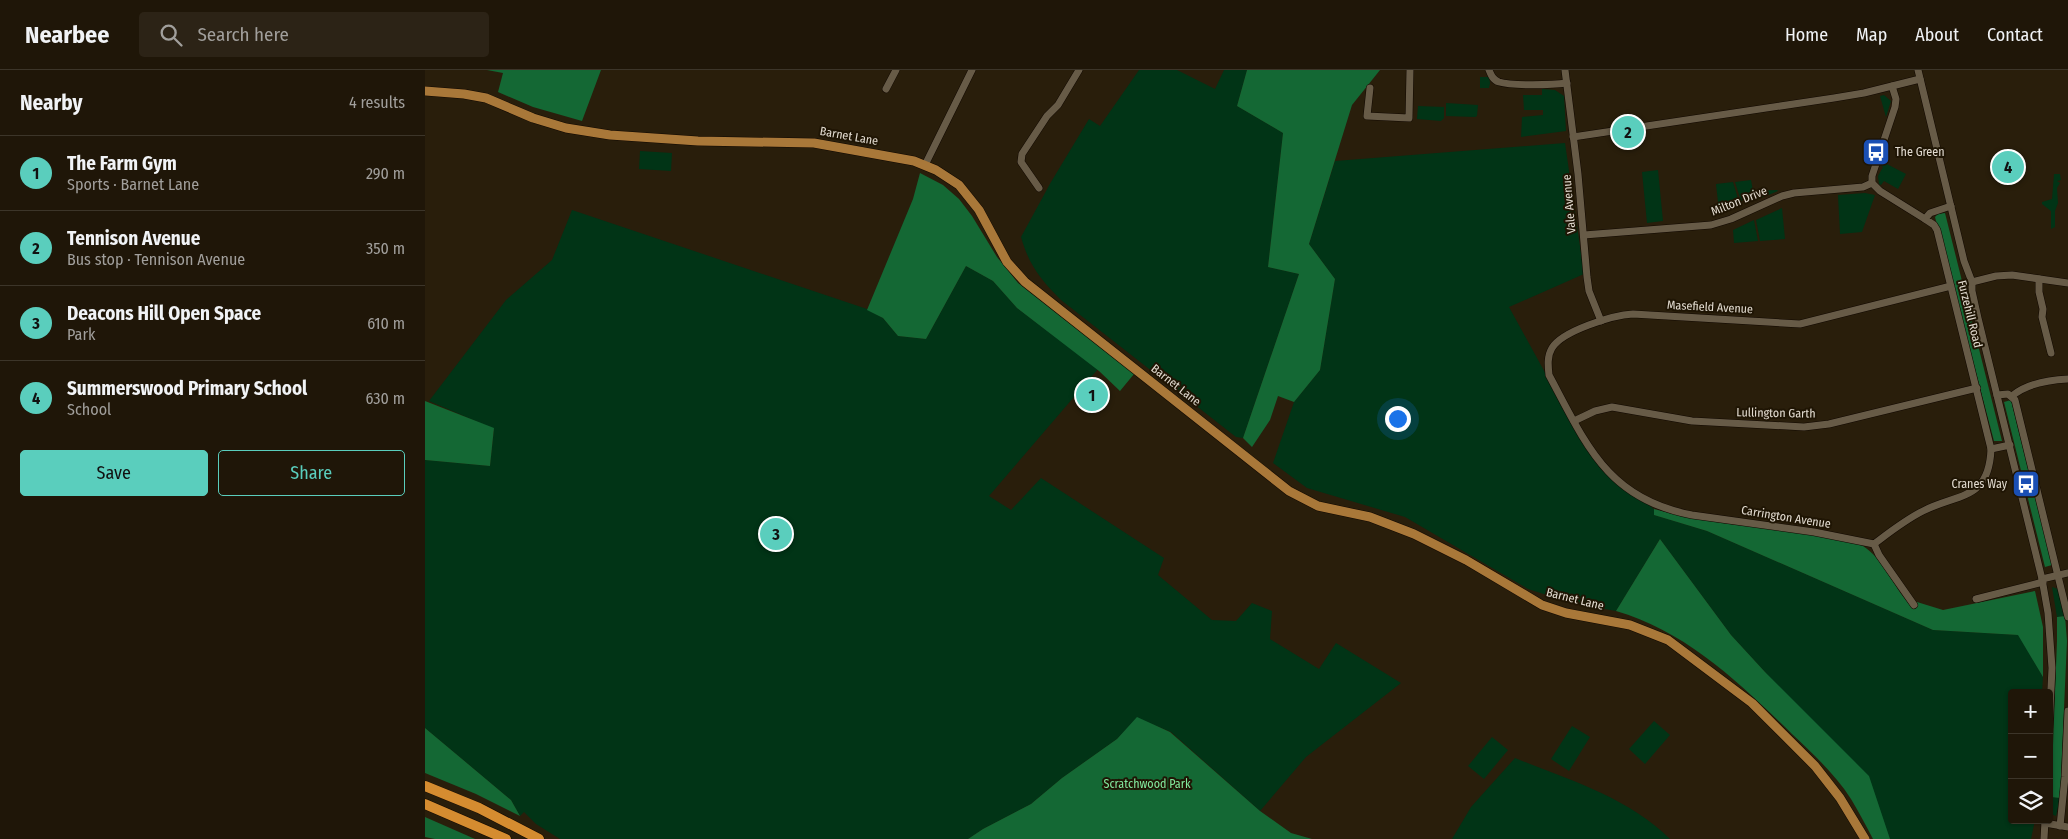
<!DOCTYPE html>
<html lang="en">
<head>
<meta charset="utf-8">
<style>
	:root { --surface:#1f1608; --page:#2c2316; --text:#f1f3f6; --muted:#a19f9c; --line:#3c3529; --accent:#5acebd }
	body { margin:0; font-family:"Fira Sans Condensed",sans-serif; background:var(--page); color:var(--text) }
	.controls { position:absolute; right:15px; bottom:15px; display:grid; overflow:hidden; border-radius:5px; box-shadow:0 1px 4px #0004 }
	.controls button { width:45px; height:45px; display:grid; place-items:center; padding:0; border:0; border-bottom:1px solid var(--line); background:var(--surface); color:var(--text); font:25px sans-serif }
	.you { position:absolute; left:972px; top:348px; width:18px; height:18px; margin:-12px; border:4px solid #fff; border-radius:50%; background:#1a73e8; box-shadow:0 0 0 8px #1a73e833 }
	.badge { display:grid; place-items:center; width:32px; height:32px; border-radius:50%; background:var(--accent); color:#111; font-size:16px; font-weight:700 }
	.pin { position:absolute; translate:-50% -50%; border:2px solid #fff; box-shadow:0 1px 5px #0006 }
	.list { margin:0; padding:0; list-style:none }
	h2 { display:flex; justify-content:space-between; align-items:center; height:65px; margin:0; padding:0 20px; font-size:21px }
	h2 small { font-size:16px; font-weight:400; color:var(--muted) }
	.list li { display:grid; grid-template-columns:32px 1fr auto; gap:15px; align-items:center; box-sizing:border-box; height:75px; padding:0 20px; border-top:1px solid var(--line) }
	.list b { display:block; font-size:19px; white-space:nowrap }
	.list p { margin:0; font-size:16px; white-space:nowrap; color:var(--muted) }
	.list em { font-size:16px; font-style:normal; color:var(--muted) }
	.actions { display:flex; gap:10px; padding:15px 20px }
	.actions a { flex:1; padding:11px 0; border:1px solid var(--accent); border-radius:5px; text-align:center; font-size:18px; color:var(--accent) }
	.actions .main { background:var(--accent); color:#111 }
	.icon { flex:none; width:28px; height:28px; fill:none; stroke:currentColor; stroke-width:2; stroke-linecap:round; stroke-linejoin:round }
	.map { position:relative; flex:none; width:1643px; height:769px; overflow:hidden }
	header { display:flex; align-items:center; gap:30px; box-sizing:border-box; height:70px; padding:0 25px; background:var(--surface); border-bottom:1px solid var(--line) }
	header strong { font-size:24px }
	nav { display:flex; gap:28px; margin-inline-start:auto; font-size:18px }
	.search { width:350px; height:45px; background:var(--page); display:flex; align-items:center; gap:12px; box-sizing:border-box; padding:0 18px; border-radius:5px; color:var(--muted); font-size:19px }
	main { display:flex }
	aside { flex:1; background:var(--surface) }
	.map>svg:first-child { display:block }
	.green { fill:#013416 }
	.forest { fill:#146834 }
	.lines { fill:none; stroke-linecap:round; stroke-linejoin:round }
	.minor-casing { stroke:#110800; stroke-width:8 }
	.major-casing { stroke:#110800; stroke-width:10 }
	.highway-casing { stroke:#110800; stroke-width:11 }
	.minor { stroke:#675b47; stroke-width:7 }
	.major { stroke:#a97839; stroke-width:9 }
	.highway { stroke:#d58c30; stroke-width:10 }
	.labels { text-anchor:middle; stroke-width:4; stroke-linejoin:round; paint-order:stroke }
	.street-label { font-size:12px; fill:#e2dbd0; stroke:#1f1504 }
	.poi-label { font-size:12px; fill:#e2dbd0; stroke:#1f1504; text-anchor:start }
	.park-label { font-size:12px; fill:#82e99e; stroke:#1f1504 }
</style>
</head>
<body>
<header>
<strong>Nearbee</strong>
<div class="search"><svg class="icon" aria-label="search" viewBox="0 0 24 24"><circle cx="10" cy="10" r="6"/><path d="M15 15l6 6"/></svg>Search here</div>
<nav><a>Home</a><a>Map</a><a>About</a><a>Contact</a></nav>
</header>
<main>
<aside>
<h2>Nearby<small>4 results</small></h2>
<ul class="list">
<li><span class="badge">1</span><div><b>The Farm Gym</b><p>Sports · Barnet Lane</p></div><em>290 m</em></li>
<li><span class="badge">2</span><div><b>Tennison Avenue</b><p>Bus stop · Tennison Avenue</p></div><em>350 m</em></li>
<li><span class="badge">3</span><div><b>Deacons Hill Open Space</b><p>Park</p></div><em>610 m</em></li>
<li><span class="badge">4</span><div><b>Summerswood Primary School</b><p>School</p></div><em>630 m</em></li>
</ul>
<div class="actions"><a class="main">Save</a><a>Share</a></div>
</aside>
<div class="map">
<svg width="1643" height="769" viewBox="0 0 1643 769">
	<rect width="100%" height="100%" fill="#291e0b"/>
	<g class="green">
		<path d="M 714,0 L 752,0 L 790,19 L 799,0 L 822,0 L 812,36 L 858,63 L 843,197 L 874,204 L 818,368 L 811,367 L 636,230 C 615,209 604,195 596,167 L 626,112 L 664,49 L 675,56 Z"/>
		<polygon points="1055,7 1064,7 1065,13 1064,18 1055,18"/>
		<polygon points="1117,19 1130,20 1139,26 1141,61 1096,67 1097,47 1118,45 1118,40 1099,40 1098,25 1117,25"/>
		<polygon points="1459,25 1466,31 1461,47 1455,26"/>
		<polygon points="1021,33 1053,35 1052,46 1050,47 1021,46"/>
		<polygon points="993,36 1019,37 1019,48 1016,51 992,49"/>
		<polygon points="1140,73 1159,204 1084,237 1163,381 1177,400 1229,439 1229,445 1282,461 1508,560 1594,565 1618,607 1617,623 1587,623 1587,750 1610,750 1606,769 1465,769 1340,602 1306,565 1235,469 1191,541 1147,533 1103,519 980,447 882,418 848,393 869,332 895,300 910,209 884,174 910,91"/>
		<polygon points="215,81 247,83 246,101 214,99"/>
		<polygon points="1458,92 1481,104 1473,119 1459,111 1456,115 1454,114 1453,106 1458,97 1456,96"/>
		<polygon points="1233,100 1238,151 1222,153 1217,102"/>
		<polygon points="1629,104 1635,104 1636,110 1632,111 1635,113 1632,118 1633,133 1630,141 1630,157 1626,159 1626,141 1617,134 1617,132 1627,129"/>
		<polygon points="1326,110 1329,126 1316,131 1310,112"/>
		<polygon points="1308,112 1314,132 1294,141 1291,114"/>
		<polygon points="1352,120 1353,121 1331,130 1329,121"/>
		<polygon points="1440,123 1450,125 1437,162 1415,164 1413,125"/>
		<polygon points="1357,138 1360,169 1335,171 1331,150"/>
		<polygon points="147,140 442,239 458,248 473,266 501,269 541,196 568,211 592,238 673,299 564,426 586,440 616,408 739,488 733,505 787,550 811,551 827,533 847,541 845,569 894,599 911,573 976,613 881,687 835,741 746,662 712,648 692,669 637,708 606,734 558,759 543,769 135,769 111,754 99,742 95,746 86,730 0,658 0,390 65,396 69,359 4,331 81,230 127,190"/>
		<polygon points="1329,150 1333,171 1309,173 1308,160"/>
		<polygon points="1627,517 1633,519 1640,546 1632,547"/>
		<polygon points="1229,651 1245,665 1220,694 1204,679"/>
		<polygon points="1147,656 1165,667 1144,701 1126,689"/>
		<polygon points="1067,667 1083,680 1059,709 1043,696"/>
		<path d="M 1090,688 C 1144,710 1203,727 1245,769 L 1027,769 L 1046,737 Z"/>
		<polygon points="1626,727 1635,728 1631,746 1626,744"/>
	</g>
	<g class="forest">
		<polygon points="62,0 176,0 157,51 108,37 73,22 78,3"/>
		<polygon points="822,0 955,0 927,35 884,174 910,209 895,300 869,332 853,326 845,350 827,377 818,368 874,204 843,197 858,63 812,36"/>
		<polygon points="495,103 518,115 534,129 547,146 572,187 593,213 709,304 695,321 674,301 592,238 568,211 541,196 501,269 473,266 458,248 442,240 488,129"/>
		<polygon points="1520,143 1577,371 1569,371 1510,147 1513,144"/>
		<polygon points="1586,330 1627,495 1620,497 1579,332"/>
		<polygon points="0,331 69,358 65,396 0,390"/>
		<path d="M 1229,439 C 1275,452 1324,456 1371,462 C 1388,464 1424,468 1438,476 C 1459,489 1470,521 1488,538 L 1492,532 L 1518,540 L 1610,521 L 1618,557 L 1618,607 L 1593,565 L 1508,560 L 1282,461 L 1229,445 Z"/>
		<path d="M 1235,469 L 1306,565 L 1340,602 L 1444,706 L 1465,769 L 1448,769 C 1441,756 1434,742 1426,729 C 1410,704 1388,684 1367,664 C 1316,614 1261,561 1191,541 Z"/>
		<polygon points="1640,546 1642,571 1635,728 1626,727 1632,571 1632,547"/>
		<polygon points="712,647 745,662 835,741 866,763 887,769 543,769 558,759 606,734 637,708 692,669"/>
		<polygon points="0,658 86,730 95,746 51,724 0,703"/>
		<polygon points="0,747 50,769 10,769 0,767"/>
	</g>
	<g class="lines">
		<g class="minor-casing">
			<g id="minor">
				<path d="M 1064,0 C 1066,5 1068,10 1074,12 C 1087,16 1127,15 1142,13"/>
				<polyline points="1140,0 1153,104 1162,207 1164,221 1176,251"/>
				<polyline points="1493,0 1539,191 1547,212 1547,221 1553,248 1617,509 1623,543 1627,598 1624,659"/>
				<polyline points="1467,16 1471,29 1470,37 1447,106 1447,113 1455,121 1500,149"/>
				<polyline points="945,18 942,46 984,48 985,0"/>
				<polyline points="461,19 471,0"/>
				<polyline points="1148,67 1409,28 1439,23 1495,9"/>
				<polyline points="500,95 547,0"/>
				<polyline points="614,118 596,92 597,84 622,46 633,35 654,0"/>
				<path d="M 1526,136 L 1505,143 L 1500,149 L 1509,155 L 1512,160 L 1566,379 C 1564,431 1533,423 1498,441 C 1480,450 1465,462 1449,474 L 1389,462 L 1267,445 C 1182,429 1161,374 1124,305 C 1123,296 1122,286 1127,278 C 1137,261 1188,245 1208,244 L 1375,254 L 1526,216"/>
				<polyline points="1159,165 1286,155 1306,149 1357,126 1369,123 1438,117 1447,113"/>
				<polyline points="1614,209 1614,222 1618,239 1617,247 1626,283"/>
				<polyline points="1547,212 1571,206 1587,205 1643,213"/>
				<polyline points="1572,325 1583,324 1590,330 1643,547"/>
				<path d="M 1587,326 C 1602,313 1624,310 1643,309"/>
				<polyline points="1149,351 1170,341 1187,337 1267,351 1379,357 1404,354 1552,318"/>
				<polyline points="1566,379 1585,375"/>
				<polyline points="1449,474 1454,485 1489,535"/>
				<polyline points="1617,509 1643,503"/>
				<polyline points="1551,529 1618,512"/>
				<polyline points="1620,753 1643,757"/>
				<polyline points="1635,756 1640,707 1643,641"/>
				<polyline points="1619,769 1620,751"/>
			</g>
		</g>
		<g class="major-casing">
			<polyline id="major" points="0,21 39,24 61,28 108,48 141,58 185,65 273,71 389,73 489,91 511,100 534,115 554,140 582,192 600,212 864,421 893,436 945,447 989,464 1041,490 1117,535 1141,543 1205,555 1243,570 1327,633 1390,696 1415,728 1440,769"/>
		</g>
		<g class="highway-casing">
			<g id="highway">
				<polyline points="0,716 54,738 114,769"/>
				<polyline points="0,734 81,769"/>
			</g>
		</g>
		<use href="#minor" class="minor"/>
		<use href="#major" class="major"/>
		<use href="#highway" class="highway"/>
	</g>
	<defs>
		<g id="bus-square" transform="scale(1.4375)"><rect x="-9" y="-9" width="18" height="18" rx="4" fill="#1a4fb4" stroke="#1f1504"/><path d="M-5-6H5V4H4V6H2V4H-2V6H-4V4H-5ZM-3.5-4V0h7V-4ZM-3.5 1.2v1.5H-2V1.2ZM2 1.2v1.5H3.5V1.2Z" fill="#fff"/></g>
	</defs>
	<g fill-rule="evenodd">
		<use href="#bus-square" x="1451" y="82"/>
		<use href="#bus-square" x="1601" y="414"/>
	</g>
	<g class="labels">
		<g class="street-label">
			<text transform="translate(424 66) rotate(10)" y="4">Barnet Lane</text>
			<text transform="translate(1314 131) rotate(-22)" y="4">Milton Drive</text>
			<text transform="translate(1144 134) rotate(-95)" y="4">Vale Avenue</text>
			<text transform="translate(1285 237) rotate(3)" y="4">Masefield Avenue</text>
			<text transform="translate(1545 244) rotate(76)" y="4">Furzehill Road</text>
			<text transform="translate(751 315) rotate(38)" y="4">Barnet Lane</text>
			<text transform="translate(1351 343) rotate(1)" y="4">Lullington Garth</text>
			<text transform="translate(1361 447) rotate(9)" y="4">Carrington Avenue</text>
			<text transform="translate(1150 529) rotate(14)" y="4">Barnet Lane</text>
		</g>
		<g class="poi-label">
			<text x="1470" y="86">The Green</text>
			<text x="1582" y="418" text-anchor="end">Cranes Way</text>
		</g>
		<g class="park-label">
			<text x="722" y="718">Scratchwood Park</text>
		</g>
	</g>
</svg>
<div class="controls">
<button>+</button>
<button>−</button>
<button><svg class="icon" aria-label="layers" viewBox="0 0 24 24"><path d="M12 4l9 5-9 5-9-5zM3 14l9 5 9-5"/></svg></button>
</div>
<div class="you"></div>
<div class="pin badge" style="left:667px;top:325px">1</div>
<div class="pin badge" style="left:1203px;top:62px">2</div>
<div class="pin badge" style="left:351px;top:464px">3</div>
<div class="pin badge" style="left:1583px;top:97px">4</div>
</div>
</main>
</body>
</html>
